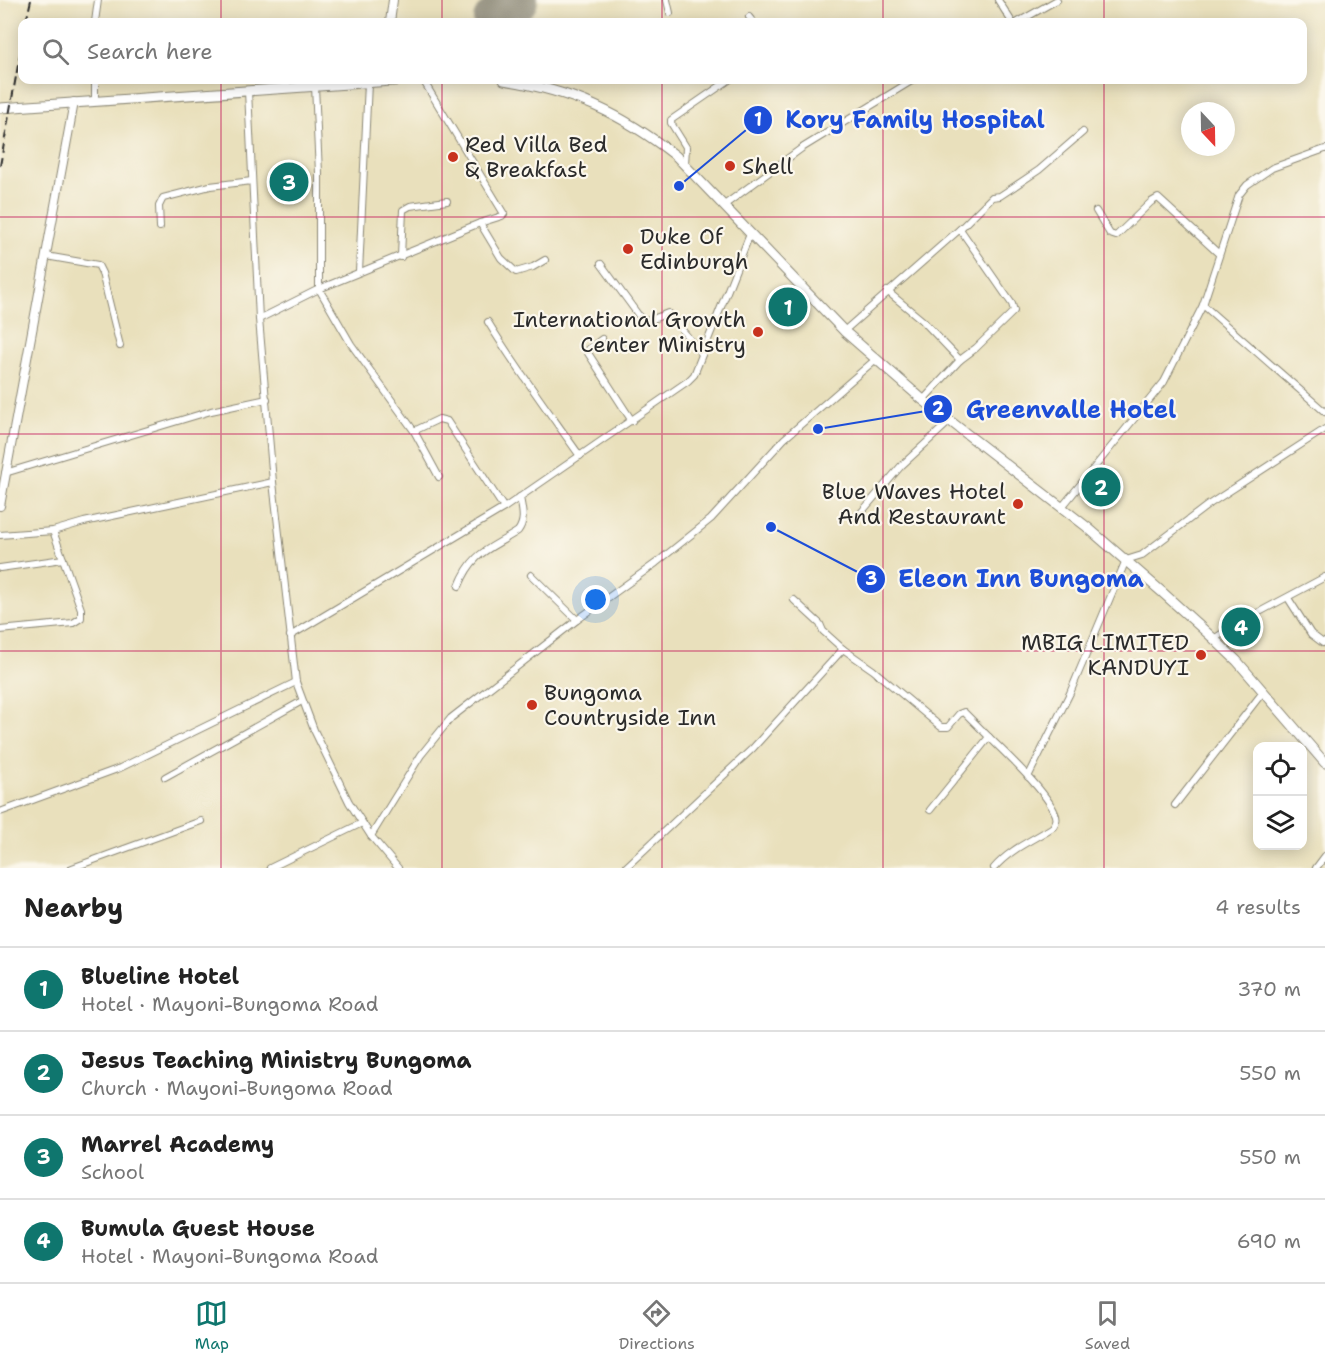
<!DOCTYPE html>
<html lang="en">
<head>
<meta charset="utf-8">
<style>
	:root { --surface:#fff; --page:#f6f6f6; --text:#222; --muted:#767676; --line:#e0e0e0; --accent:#0f766e }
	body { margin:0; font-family:"Shantell Sans",sans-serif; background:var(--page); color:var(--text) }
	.controls { position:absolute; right:18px; bottom:18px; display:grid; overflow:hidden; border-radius:12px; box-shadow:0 3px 15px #0003 }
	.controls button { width:54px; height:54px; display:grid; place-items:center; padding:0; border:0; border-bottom:2px solid var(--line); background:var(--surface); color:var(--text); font:30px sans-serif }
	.compass { position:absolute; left:1181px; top:102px; width:54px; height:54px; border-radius:50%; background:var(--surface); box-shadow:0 3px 15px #0003; rotate:158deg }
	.you { position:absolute; left:596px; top:600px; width:21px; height:21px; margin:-15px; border:4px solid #fff; border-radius:50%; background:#1a73e8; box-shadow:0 0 0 9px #1a73e833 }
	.badge { display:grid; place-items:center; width:39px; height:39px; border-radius:50%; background:var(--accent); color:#fff; font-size:20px; font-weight:700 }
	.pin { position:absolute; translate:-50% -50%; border:3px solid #fff; box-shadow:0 2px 6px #0006 }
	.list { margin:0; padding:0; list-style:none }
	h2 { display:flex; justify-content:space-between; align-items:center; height:78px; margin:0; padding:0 24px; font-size:26px }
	h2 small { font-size:20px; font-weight:400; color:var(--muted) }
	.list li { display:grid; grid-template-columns:39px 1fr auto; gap:18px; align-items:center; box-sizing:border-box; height:84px; padding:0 24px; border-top:2px solid var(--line) }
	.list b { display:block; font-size:22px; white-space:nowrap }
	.list p { margin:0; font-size:20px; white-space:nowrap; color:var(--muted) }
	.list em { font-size:20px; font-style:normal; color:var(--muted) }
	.icon { flex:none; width:33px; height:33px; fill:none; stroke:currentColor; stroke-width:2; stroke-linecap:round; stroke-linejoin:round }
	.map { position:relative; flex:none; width:1325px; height:868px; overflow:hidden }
	.search { position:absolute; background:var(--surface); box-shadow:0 3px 15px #0003; left:18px; right:18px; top:18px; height:66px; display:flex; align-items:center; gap:15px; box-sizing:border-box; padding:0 21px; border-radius:12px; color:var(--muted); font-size:22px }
	.sheet { height:414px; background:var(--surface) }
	nav { display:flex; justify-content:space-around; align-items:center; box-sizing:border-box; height:84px; border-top:2px solid var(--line); background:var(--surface); font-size:16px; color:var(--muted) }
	nav a { display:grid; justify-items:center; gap:3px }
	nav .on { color:var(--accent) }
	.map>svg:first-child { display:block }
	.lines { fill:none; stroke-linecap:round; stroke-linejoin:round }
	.runway { stroke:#8a8674; stroke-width:42 }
	.minor-casing { stroke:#8a8674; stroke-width:8 }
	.tertiary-casing { stroke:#8a8674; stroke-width:10 }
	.primary-casing { stroke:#8a8674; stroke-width:11 }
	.minor { stroke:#fff; stroke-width:6 }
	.tertiary { stroke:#fff; stroke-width:8 }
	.primary { stroke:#fff; stroke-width:9 }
	.rail { stroke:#2b2b2b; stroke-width:2; stroke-dasharray:9 4.5; stroke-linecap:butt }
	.grid { fill:none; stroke:#c2185b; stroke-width:1.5; stroke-opacity:0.55 }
	.poi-dot { fill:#c8321e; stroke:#fbf7ec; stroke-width:2 }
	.labels { text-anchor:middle; stroke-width:4.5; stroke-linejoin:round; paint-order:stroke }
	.poi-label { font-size:22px; fill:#2b2b2b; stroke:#fbf7ec; text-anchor:start }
	.leader { fill:none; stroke:#1d4ed8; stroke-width:2 }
	.callout-dot { fill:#1d4ed8; stroke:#fbf7ec; stroke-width:2 }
	.mark-label { font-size:18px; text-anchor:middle; font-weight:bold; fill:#fff }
	.callout-label { font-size:24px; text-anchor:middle; font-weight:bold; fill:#1d4ed8; stroke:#fbf7ec; stroke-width:4.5; stroke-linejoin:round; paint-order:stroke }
</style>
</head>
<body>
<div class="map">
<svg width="1325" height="868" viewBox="0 0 1325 868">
	<rect width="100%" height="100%" fill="#fbf7ec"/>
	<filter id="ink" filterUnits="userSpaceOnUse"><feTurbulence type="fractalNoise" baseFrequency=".0167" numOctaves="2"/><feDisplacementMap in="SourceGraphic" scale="12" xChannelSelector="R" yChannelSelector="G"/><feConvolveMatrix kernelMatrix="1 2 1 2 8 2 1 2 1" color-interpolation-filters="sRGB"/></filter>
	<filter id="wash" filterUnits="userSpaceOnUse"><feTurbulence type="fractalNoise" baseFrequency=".008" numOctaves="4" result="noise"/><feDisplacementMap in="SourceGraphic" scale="24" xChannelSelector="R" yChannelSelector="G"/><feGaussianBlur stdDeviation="1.35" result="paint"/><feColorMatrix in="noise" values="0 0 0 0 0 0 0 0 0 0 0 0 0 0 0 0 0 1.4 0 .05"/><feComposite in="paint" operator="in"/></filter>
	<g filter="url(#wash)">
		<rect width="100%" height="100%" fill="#e9e0bc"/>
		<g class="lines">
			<polyline class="runway" points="494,20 517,0"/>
		</g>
	</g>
	<g filter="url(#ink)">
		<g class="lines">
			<g class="minor-casing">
				<g id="minor">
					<polyline points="667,0 670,13"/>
					<polyline points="998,0 1012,22"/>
					<polyline points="749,17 753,22"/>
					<polyline points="95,22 98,0"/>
					<polyline points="1018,22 1057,0"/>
					<polyline points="95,80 95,100"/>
					<polyline points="315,86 319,173 319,289 351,344 414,431 439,477"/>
					<polyline points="248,91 259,319 273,482 296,682 314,730 349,802 371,836 398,868"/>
					<polyline points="685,165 686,147 671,123 671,120 729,80"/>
					<polyline points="723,206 802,148 913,80"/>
					<polyline points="1096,211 1110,234 1116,236 1151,202 1158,198 1219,254"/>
					<polyline points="480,223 501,258 516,272 533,267 545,260"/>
					<polyline points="160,227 159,206 163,198 210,186 252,181"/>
					<polyline points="46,256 98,265 102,273 120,346"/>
					<polyline points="401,257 403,210 410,206 447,201"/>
					<polyline points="601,264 642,320 648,321 668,313 702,354"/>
					<polyline points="359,272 368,83"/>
					<polyline points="887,291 922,320 960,360"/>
					<polyline points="1203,305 1325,412"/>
					<polyline points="259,319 319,289 480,223 502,216 504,214 423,80"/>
					<path d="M 488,322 C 516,368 549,412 580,456"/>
					<polyline points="844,331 960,229"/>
					<polyline points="602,339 589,349 588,353 632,421"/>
					<polyline points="923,400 960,360 976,348 1014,311 1012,304 960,229 992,197 1000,196 1039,170 1083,132"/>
					<polyline points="414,431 439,419 447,421 504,508"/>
					<polyline points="5,473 211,411 267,399"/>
					<polyline points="1062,507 1164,382 1203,305 1239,195 1247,185 1272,168 1325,149"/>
					<polyline points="859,515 901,466 950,421"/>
					<polyline points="0,535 53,531 84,522 273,482"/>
					<polyline points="0,568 63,559"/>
					<polyline points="531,575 577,620"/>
					<path d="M 459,586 C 473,551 489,550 518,531 C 526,520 522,510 520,497"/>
					<polyline points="1288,598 1311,634 1323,643 1325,641"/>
					<polyline points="794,600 820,624 823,631 843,649 873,670 941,727 948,727 959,714 964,712 989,737 930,810"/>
					<polyline points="0,630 73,623 81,618 81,609 53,531"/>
					<polyline points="290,636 504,508 688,381 694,375 750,234"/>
					<polyline points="1214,639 1233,626 1325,577"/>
					<path d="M 989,737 C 1008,756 1045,790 1055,813 C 1058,819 1056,822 1053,827 C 1033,840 1010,849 994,868"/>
					<polyline points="165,777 302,701"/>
					<polyline points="1028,777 1070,693 1126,560 1142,555 1208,505 1325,429"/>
					<polyline points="1175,805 1263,692"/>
					<polyline points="0,812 120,768 296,682"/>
					<polyline points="371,836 421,755 451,718 577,620 656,563 711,519 784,439 876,359"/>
					<polyline points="72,868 201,821"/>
					<polyline points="270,868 362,823"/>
					<polyline points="625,868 753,748 843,649"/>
					<polyline points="1316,868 1325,856"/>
				</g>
			</g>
			<g class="tertiary-casing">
				<g id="tertiary">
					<polyline points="390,22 393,0"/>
					<polyline points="0,506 74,102"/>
				</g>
			</g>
			<g class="primary-casing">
				<g id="primary">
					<path d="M 504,80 C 573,91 621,113 676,156 L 844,331 L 923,400 L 1087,527 L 1162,592 L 1214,639 L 1237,661 L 1325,763"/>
					<polyline points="0,108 406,80"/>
				</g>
			</g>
			<use href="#minor" class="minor"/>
			<use href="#tertiary" class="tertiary"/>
			<use href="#primary" class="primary"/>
			<g class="rail">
				<polyline points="26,22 31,0"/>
				<polyline points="0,166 22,43"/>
			</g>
		</g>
	</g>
	<path class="grid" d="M 221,0 L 221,22M 442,0 L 442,22M 662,0 L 662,22M 883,0 L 883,22M 1104,0 L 1104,22M 221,80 L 221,868M 442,80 L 442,868M 662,80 L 662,868M 883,80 L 883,868M 1104,80 L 1104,868M 0,217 L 1325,217M 0,434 L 1325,434M 0,651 L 1325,651"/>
	<g class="poi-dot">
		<circle cx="453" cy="157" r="6"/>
		<circle cx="730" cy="166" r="6"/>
		<circle cx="628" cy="249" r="6"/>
		<circle cx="758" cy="332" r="6"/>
		<circle cx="1018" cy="504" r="6"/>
		<circle cx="1201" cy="655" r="6"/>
		<circle cx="532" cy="705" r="6"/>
	</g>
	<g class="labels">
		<g class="poi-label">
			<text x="465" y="152">Red Villa Bed<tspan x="465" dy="25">&amp; Breakfast</tspan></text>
			<text x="742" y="174">Shell</text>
			<text x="640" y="244">Duke Of<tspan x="640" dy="25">Edinburgh</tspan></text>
			<text x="746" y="327" text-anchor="end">International Growth<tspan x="746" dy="25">Center Ministry</tspan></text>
			<text x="1006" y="499" text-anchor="end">Blue Waves Hotel<tspan x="1006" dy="25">And Restaurant</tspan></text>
			<text x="1189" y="650" text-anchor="end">MBIG LIMITED<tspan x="1189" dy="25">KANDUYI</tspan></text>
			<text x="544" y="700">Bungoma<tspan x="544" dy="25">Countryside Inn</tspan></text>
		</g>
	</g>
	<path class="leader" d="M679 186L758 120M818 429L938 409M771 527L871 579"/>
	<g class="callout-dot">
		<circle cx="679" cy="186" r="6"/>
		<circle cx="818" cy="429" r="6"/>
		<circle cx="771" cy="527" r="6"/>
		<circle cx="758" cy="120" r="15"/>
		<circle cx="938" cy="409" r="15"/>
		<circle cx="871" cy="579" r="15"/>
	</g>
	<g class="mark-label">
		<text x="758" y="126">1</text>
		<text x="938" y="415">2</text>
		<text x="871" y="585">3</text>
	</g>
	<g class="callout-label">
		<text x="915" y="128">Kory Family Hospital</text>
		<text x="1071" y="418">Greenvalle Hotel</text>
		<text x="1021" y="587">Eleon Inn Bungoma</text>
	</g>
</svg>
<div class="controls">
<button><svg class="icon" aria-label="locate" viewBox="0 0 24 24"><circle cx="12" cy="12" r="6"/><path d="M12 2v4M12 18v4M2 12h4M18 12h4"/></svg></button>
<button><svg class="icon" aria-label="layers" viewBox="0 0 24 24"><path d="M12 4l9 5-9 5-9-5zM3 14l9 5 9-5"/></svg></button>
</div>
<svg class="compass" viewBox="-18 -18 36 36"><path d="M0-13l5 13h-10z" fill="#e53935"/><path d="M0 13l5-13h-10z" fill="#767676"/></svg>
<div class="you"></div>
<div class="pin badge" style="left:788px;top:307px">1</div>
<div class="pin badge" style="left:1101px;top:487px">2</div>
<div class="pin badge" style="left:289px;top:182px">3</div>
<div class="pin badge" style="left:1241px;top:627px">4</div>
<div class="search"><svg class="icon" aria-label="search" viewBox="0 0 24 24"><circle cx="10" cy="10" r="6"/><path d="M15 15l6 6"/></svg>Search here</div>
</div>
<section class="sheet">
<h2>Nearby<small>4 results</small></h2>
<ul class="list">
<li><span class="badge">1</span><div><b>Blueline Hotel</b><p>Hotel · Mayoni-Bungoma Road</p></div><em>370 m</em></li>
<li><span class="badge">2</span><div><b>Jesus Teaching Ministry Bungoma</b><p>Church · Mayoni-Bungoma Road</p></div><em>550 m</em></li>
<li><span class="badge">3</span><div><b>Marrel Academy</b><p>School</p></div><em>550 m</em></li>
<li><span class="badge">4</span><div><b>Bumula Guest House</b><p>Hotel · Mayoni-Bungoma Road</p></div><em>690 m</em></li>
</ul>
</section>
<nav>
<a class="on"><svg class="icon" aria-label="map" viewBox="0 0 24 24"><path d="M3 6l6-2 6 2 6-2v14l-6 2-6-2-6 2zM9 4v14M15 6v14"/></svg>Map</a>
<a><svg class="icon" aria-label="directions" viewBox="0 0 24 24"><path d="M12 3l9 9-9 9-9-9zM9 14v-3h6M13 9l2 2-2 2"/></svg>Directions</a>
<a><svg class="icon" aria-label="saved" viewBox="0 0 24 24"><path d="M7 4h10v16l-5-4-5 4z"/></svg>Saved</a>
</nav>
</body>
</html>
